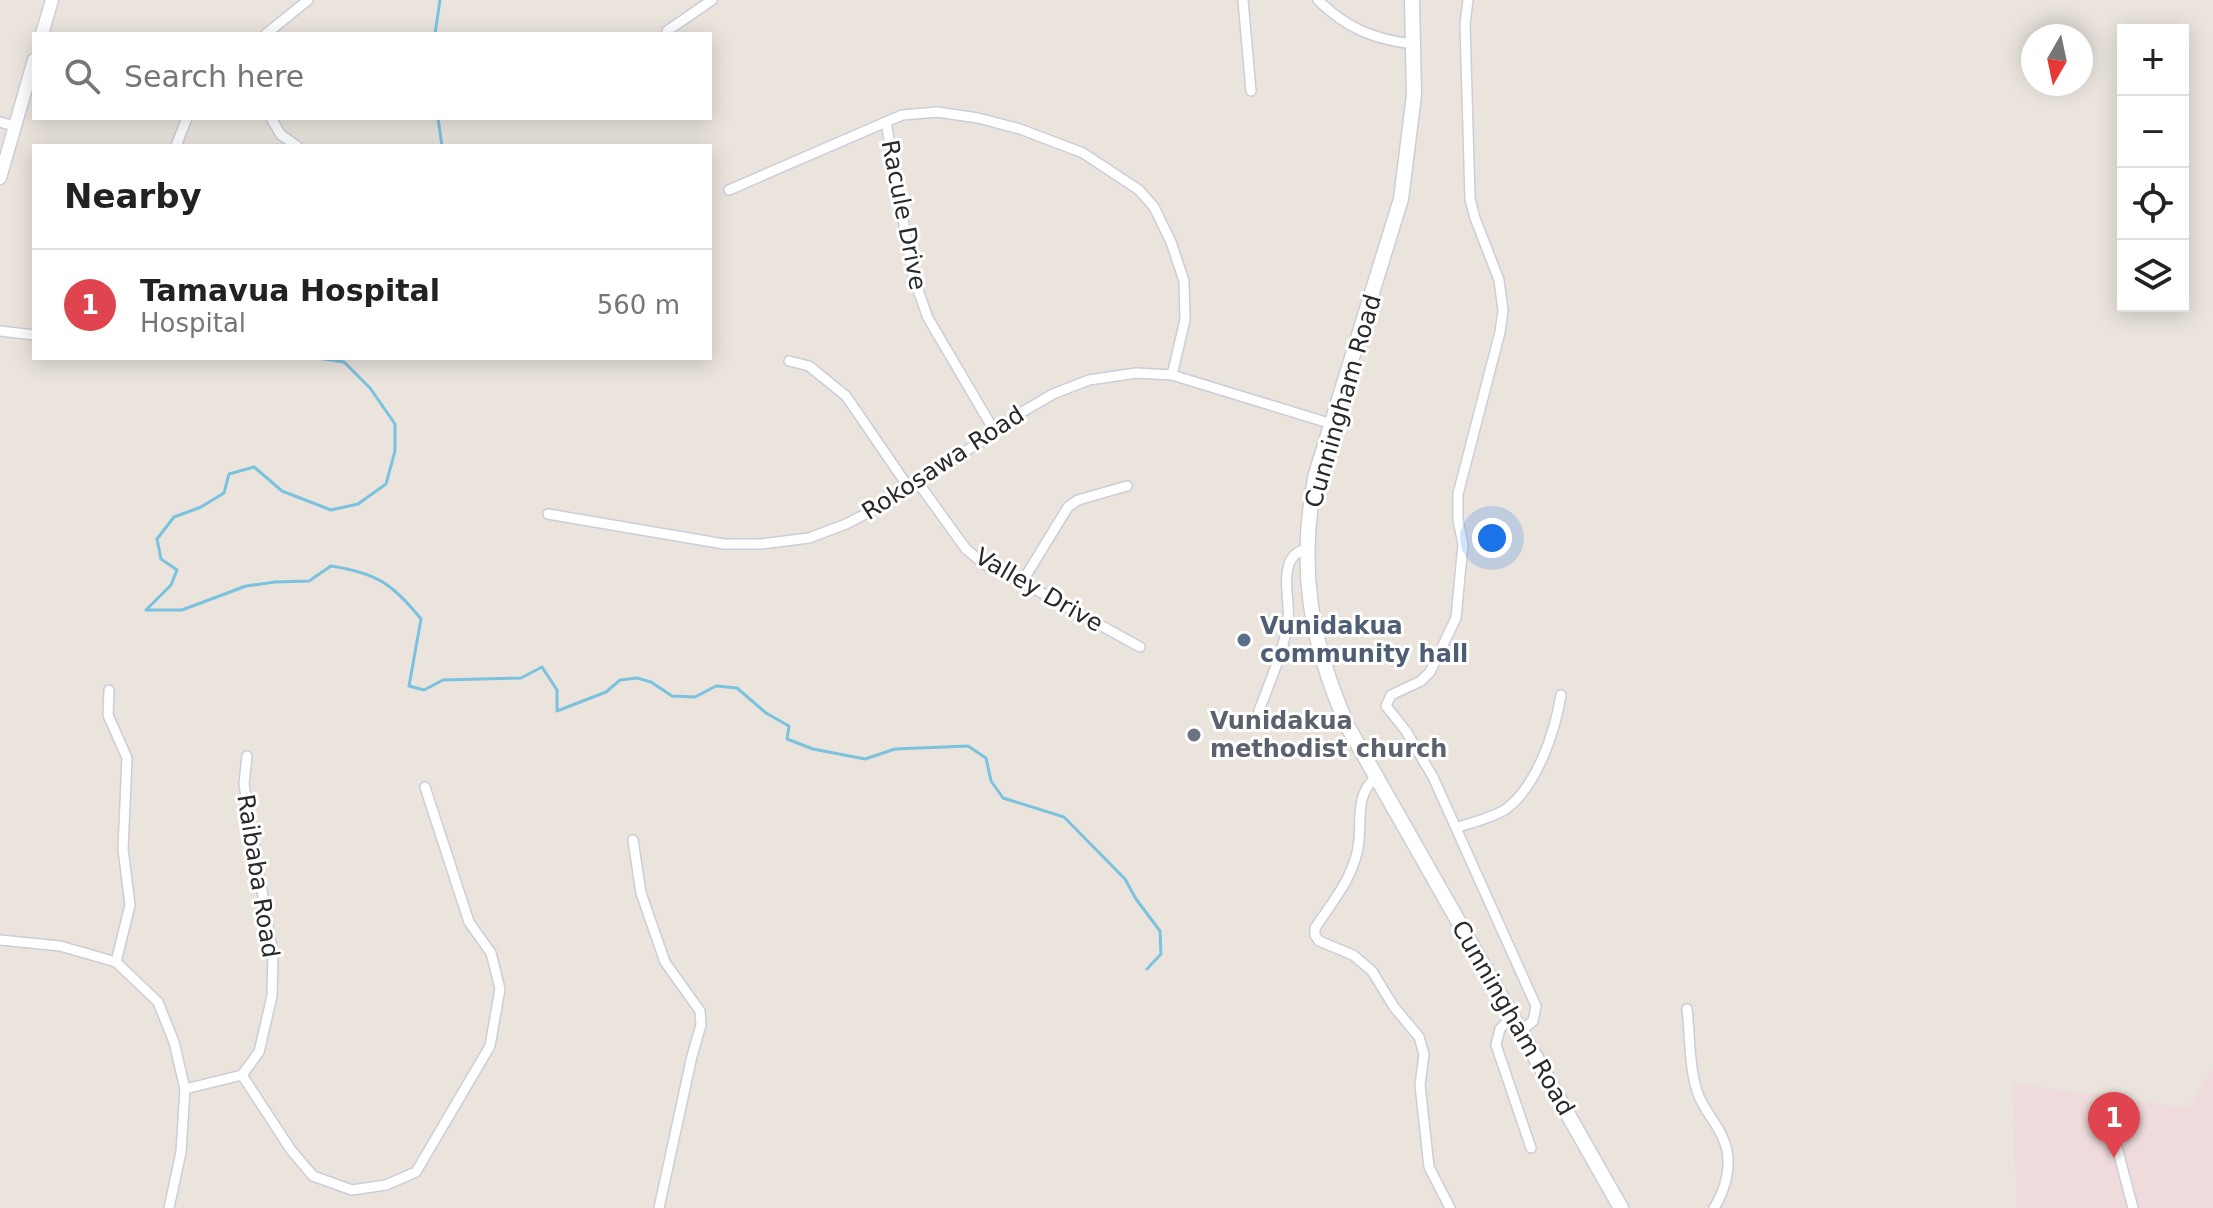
<!DOCTYPE html>
<html lang="en">
<head>
<meta charset="utf-8">
<style>
	:root { --surface:#fff; --page:#f6f6f6; --text:#222; --muted:#767676; --line:#e0e0e0; --accent:#db2777 }
	body { margin:0; font-family:"DejaVu Sans",sans-serif; background:var(--page); color:var(--text) }
	.controls { position:absolute; right:24px; top:24px; display:grid; overflow:hidden; border-radius:0px; box-shadow:0 4px 20px #0003 }
	.controls button { width:72px; height:72px; display:grid; place-items:center; padding:0; border:0; border-bottom:2px solid var(--line); background:var(--surface); color:var(--text); font:40px sans-serif }
	.compass { position:absolute; left:2021px; top:24px; width:72px; height:72px; border-radius:50%; background:var(--surface); box-shadow:0 4px 20px #0003; rotate:189deg }
	.you { position:absolute; left:1492px; top:538px; width:28px; height:28px; margin:-20px; border:6px solid #fff; border-radius:50%; background:#1a73e8; box-shadow:0 0 0 12px #1a73e833 }
	.badge { display:grid; place-items:center; width:52px; height:52px; border-radius:50%; background:var(--accent); color:#fff; font-size:26px; font-weight:700 }
	.pin { position:absolute; translate:-50% -66px; filter:drop-shadow(0 2px 4px #0008) }
	.pin::after { content:''; position:absolute; top:42px; width:28px; height:24px; background:inherit; clip-path:polygon(0 0,100% 0,50% 100%) }
	.list { margin:0; padding:0; list-style:none }
	h2 { display:flex; justify-content:space-between; align-items:center; height:104px; margin:0; padding:0 32px; font-size:34px }
	h2 small { font-size:26px; font-weight:400; color:var(--muted) }
	.list li { display:grid; grid-template-columns:52px 1fr auto; gap:24px; align-items:center; box-sizing:border-box; height:112px; padding:0 32px; border-top:2px solid var(--line) }
	.list b { display:block; font-size:30px; white-space:nowrap }
	.list p { margin:0; font-size:26px; white-space:nowrap; color:var(--muted) }
	.list em { font-size:26px; font-style:normal; color:var(--muted) }
	.icon { flex:none; width:44px; height:44px; fill:none; stroke:currentColor; stroke-width:2; stroke-linecap:round; stroke-linejoin:round }
	.map { position:relative; flex:none; width:2213px; height:1208px; overflow:hidden }
	.search { position:absolute; background:var(--surface); box-shadow:0 4px 20px #0003; left:32px; top:32px; width:680px; height:88px; display:flex; align-items:center; gap:20px; box-sizing:border-box; padding:0 28px; border-radius:0px; color:var(--muted); font-size:30px }
	.panel { position:absolute; background:var(--surface); box-shadow:0 4px 20px #0003; left:32px; top:144px; width:680px; height:216px; border-radius:0px }
	.map>svg:first-child { display:block }
	.medical { fill:#efdbdb }
	.lines { fill:none; stroke-linecap:round; stroke-linejoin:round }
	.stream { stroke:#7bc2e0; stroke-width:3 }
	.minor-casing { stroke:#cbcdd9; stroke-width:12 }
	.tertiary-casing { stroke:#cbcdd9; stroke-width:15 }
	.secondary-casing { stroke:#cbcdd9; stroke-width:17 }
	.minor { stroke:#fff; stroke-width:9 }
	.tertiary { stroke:#fff; stroke-width:12 }
	.secondary { stroke:#fff; stroke-width:14 }
	.service-dot { fill:#5c6f8a; stroke:#fff; stroke-width:3 }
	.worship-dot { fill:#6b7280; stroke:#fff; stroke-width:3 }
	.labels { text-anchor:middle; stroke-width:6; stroke-linejoin:round; paint-order:stroke }
	.street-label { font-size:24px; fill:#292929; stroke:#fff }
	.service-label { font-size:24px; font-weight:bold; fill:#4e5e75; stroke:#fff; text-anchor:start }
	.worship-label { font-size:24px; font-weight:bold; fill:#5b616d; stroke:#fff; text-anchor:start }
</style>
</head>
<body>
<div class="map">
<svg width="2213" height="1208" viewBox="0 0 2213 1208">
	<rect width="100%" height="100%" fill="#eae4dd"/>
	<polygon class="medical" points="2213,1069 2213,1208 2017,1208 2012,1083 2188,1108"/>
	<g class="lines">
		<g class="stream">
			<polyline points="435,34 440,0"/>
			<polyline points="438,118 442,146"/>
			<path d="M 317,358 L 344,362 L 370,388 L 395,424 L 395,451 L 386,484 L 358,504 L 331,510 L 282,491 L 254,467 L 229,474 L 224,493 L 201,507 L 174,517 L 157,539 L 161,559 L 177,570 L 171,585 L 146,610 L 182,610 L 246,586 L 275,582 L 309,581 L 331,566 C 376,573 392,583 421,619 L 409,686 L 424,690 L 443,680 L 521,678 L 542,667 L 557,690 L 557,711 L 606,692 L 620,680 L 637,678 L 651,682 L 672,696 L 695,697 L 716,686 L 737,688 L 766,713 L 789,726 L 787,739 L 813,749 L 865,759 L 895,749 L 968,746 L 986,758 L 991,781 L 1003,798 L 1064,817 L 1125,879 L 1136,899 L 1160,931 L 1161,954 L 1147,969"/>
		</g>
		<g class="minor-casing">
			<g id="minor">
				<polyline points="1243,0 1251,91"/>
				<path d="M 1318,0 C 1346,28 1375,40 1414,44"/>
				<polyline points="1468,0 1465,24 1470,199 1475,218 1499,280 1503,311 1500,332 1458,494 1458,520 1463,544 1456,618 1430,672 1421,681 1391,695 1386,706 1406,731 1433,777 1536,1006 1533,1021 1520,1032"/>
				<polyline points="667,31 712,0"/>
				<polyline points="266,34 308,0"/>
				<polyline points="271,118 281,135 297,146"/>
				<polyline points="0,122 14,126"/>
				<polyline points="886,122 913,276 928,318 995,432"/>
				<polyline points="176,146 187,118"/>
				<polyline points="729,190 902,115 937,112 978,118 1020,129 1083,153 1139,190 1154,207 1171,242 1184,281 1185,320 1172,375"/>
				<polyline points="0,331 34,335"/>
				<polyline points="789,361 809,366 846,396 909,488"/>
				<polyline points="919,484 966,549 984,564 1022,582 1140,647"/>
				<polyline points="548,514 724,544 761,544 809,538 846,524 887,503 995,432 1012,418 1053,394 1089,380 1136,373 1172,375 1332,424"/>
				<polyline points="1022,582 1068,507 1078,500 1127,486"/>
				<polyline points="109,690 108,715 127,758 123,849 130,905 116,962"/>
				<path d="M 1257,716 C 1268,685 1284,653 1288,620 C 1290,601 1283,583 1289,564 C 1292,555 1298,551 1307,549"/>
				<path d="M 1376,777 C 1356,794 1361,817 1359,840 C 1356,875 1333,901 1315,928 L 1315,935 L 1319,941 L 1353,955 L 1372,971 L 1394,1007 L 1419,1037 L 1424,1054 L 1420,1085 L 1429,1167 L 1450,1208"/>
				<path d="M 1458,827 C 1474,822 1492,818 1506,809 C 1537,786 1555,732 1561,695"/>
				<polyline points="633,840 641,893 665,962 700,1011 701,1025 692,1056 659,1208"/>
				<polyline points="0,940 60,946 116,962 158,1002 174,1042 185,1089 181,1152 169,1208"/>
				<path d="M 1687,1009 C 1690,1036 1689,1065 1697,1091 C 1702,1109 1718,1123 1724,1141 C 1733,1162 1726,1189 1714,1208"/>
				<polyline points="1511,1017 1500,1029 1496,1045 1531,1148"/>
				<polyline points="242,1075 291,1150 313,1176 352,1190 386,1185 416,1172 490,1046 500,989 491,953 469,922 425,787"/>
				<polyline points="185,1089 242,1075 259,1052 272,996 273,955 244,784 247,756"/>
				<polyline points="2109,1117 2133,1208"/>
			</g>
		</g>
		<g class="tertiary-casing">
			<g id="tertiary">
				<polyline points="42,34 52,0"/>
				<polyline points="0,178 34,60"/>
			</g>
		</g>
		<g class="secondary-casing">
			<path id="secondary" d="M 1412,0 L 1414,95 L 1401,199 L 1316,474 C 1297,567 1310,641 1348,727 L 1621,1208"/>
		</g>
		<use href="#minor" class="minor"/>
		<use href="#tertiary" class="tertiary"/>
		<use href="#secondary" class="secondary"/>
	</g>
	<circle class="service-dot" cx="1244" cy="640" r="8"/>
	<circle class="worship-dot" cx="1194" cy="735" r="8"/>
	<g class="labels">
		<g class="street-label">
			<text transform="translate(904 215) rotate(79)" y="8">Racule Drive</text>
			<text transform="translate(1343 401) rotate(-74)" y="8">Cunningham Road</text>
			<text transform="translate(943 463) rotate(-33)" y="8">Rokosawa Road</text>
			<text transform="translate(1039 590) rotate(30)" y="8">Valley Drive</text>
			<text transform="translate(258 876) rotate(81)" y="8">Raibaba Road</text>
			<text transform="translate(1513 1018) rotate(60)" y="8">Cunningham Road</text>
		</g>
		<g class="service-label">
			<text x="1260" y="634">Vunidakua<tspan x="1260" dy="28">community hall</tspan></text>
		</g>
		<g class="worship-label">
			<text x="1210" y="729">Vunidakua<tspan x="1210" dy="28">methodist church</tspan></text>
		</g>
	</g>
</svg>
<div class="controls">
<button>+</button>
<button>−</button>
<button><svg class="icon" aria-label="locate" viewBox="0 0 24 24"><circle cx="12" cy="12" r="6"/><path d="M12 2v4M12 18v4M2 12h4M18 12h4"/></svg></button>
<button><svg class="icon" aria-label="layers" viewBox="0 0 24 24"><path d="M12 4l9 5-9 5-9-5zM3 14l9 5 9-5"/></svg></button>
</div>
<svg class="compass" viewBox="-18 -18 36 36"><path d="M0-13l5 13h-10z" fill="#e53935"/><path d="M0 13l5-13h-10z" fill="#767676"/></svg>
<div class="you"></div>
<div class="pin badge" style="left:2114px;top:1158px;background:#e0444e">1</div>
<div class="search"><svg class="icon" aria-label="search" viewBox="0 0 24 24"><circle cx="10" cy="10" r="6"/><path d="M15 15l6 6"/></svg>Search here</div>
<section class="panel">
<h2>Nearby<small></small></h2>
<ul class="list">
<li><span class="badge" style="background:#e0444e">1</span><div><b>Tamavua Hospital</b><p>Hospital</p></div><em>560 m</em></li>
</ul>
</section>
</div>
</body>
</html>
